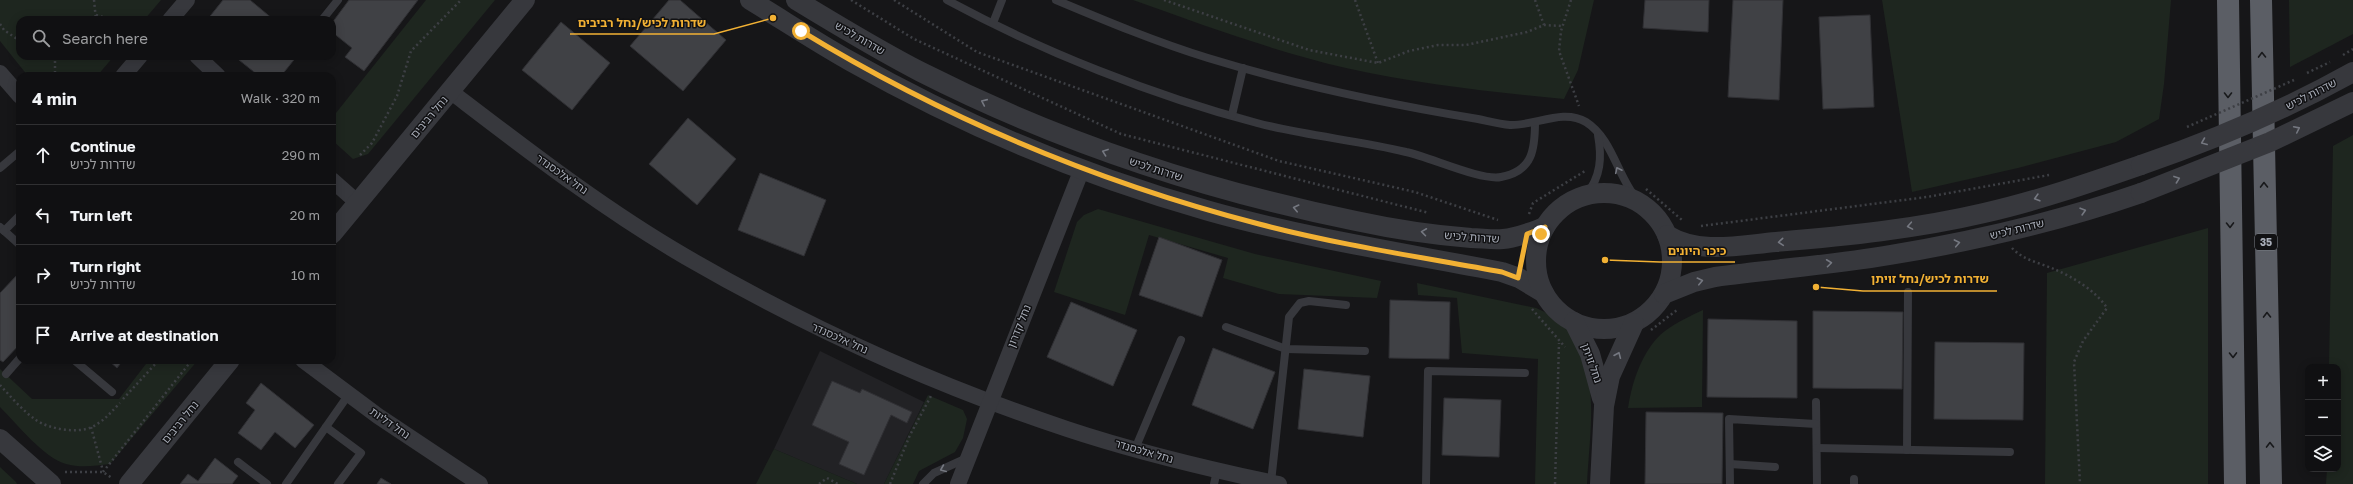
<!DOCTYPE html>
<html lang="en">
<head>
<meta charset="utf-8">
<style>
	:root { --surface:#101012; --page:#1e1e20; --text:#f1f3f6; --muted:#9c9d9f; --line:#303032 }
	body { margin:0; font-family:"Golos Text","Noto Sans Hebrew",sans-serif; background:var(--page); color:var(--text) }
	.controls { position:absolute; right:12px; bottom:12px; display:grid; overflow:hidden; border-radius:8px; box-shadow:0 2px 10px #0003 }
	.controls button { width:36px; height:36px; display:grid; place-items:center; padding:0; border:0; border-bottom:1px solid var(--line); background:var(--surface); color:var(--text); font:20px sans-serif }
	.stop { position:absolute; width:12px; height:12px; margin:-9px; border:3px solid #f2b134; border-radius:50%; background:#fff }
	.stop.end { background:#f2b134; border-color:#fff; box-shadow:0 1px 4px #0008 }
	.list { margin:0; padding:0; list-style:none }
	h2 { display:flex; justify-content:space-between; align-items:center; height:52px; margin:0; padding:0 16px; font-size:17px }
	h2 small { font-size:13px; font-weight:400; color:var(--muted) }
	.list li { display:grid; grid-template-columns:26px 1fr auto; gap:12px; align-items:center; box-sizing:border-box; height:60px; padding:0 16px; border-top:1px solid var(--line) }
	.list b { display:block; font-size:15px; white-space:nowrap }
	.list p { margin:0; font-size:13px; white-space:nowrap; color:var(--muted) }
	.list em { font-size:13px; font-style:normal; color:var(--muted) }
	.icon { flex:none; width:22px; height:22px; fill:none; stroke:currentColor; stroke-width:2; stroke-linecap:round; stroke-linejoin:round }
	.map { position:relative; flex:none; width:2353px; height:484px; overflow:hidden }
	.search { position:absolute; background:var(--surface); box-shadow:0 2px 10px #0003; left:16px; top:16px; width:320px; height:44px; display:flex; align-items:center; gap:10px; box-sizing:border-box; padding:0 14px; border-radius:12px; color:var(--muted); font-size:15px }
	.panel { position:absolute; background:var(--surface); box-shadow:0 2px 10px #0003; left:16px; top:72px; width:320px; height:292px; border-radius:12px }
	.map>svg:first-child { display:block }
	.built { fill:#222225 }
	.green { fill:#1e261f }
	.building { fill:#404145; stroke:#303034 }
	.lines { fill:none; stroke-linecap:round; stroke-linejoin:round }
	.path { stroke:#3d3f44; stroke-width:2.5; stroke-dasharray:2 3; stroke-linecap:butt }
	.service { stroke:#37383d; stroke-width:8 }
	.minor { stroke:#37383d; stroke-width:16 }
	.tertiary { stroke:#37383d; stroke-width:20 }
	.trunk { stroke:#5b5e65; stroke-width:22 }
	.path-bridge { stroke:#3d3f44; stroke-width:2.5; stroke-dasharray:2 3; stroke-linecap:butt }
	.tertiary-bridge { stroke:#37383d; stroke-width:20 }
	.oneway { stroke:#18191b }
	.oneway2 { stroke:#757881 }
	.route { stroke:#f2b134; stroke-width:5 }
	.labels { text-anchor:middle; stroke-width:3; stroke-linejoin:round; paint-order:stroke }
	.shield { fill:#111113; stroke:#7b7e86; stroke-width:1 }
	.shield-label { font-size:10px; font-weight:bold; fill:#a8adb8 }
	.street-label { font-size:11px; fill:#a8adb8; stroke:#111113 }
	.leader { fill:none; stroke:#f2b134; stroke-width:1.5 }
	.callout-dot { fill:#f2b134; stroke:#111113; stroke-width:1.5 }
	.callout-label { font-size:12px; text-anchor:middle; font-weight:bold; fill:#f2b134; stroke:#111113; stroke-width:3; stroke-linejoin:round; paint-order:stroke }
</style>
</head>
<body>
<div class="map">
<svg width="2353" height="484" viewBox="0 0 2353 484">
	<rect width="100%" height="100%" fill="#161618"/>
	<polygon class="built" points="820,351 924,402 884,484 857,484 774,449"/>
	<g class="green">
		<polygon points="0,0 161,0 144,20 20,20 20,56 114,56 97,76 28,76 0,41"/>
		<polygon points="426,0 495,0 368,154 353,159 332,140 332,118"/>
		<path d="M 1133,0 L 1594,0 L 1578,70 L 1564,99 C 1491,92 1418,84 1346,68 C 1273,51 1203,25 1133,0 Z"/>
		<polygon points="1882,0 2171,0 2164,84 2159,119 2116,142 2018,168 1912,192"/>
		<polygon points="2289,0 2353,0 2353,34 2290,67"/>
		<polygon points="2353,135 2353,484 2326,484 2327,469 2338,469 2338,367 2329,367 2333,146"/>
		<polygon points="1098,209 1255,254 1381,281 1377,298 1279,294 1223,278 1228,258 1149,235 1125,315 1054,292 1077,222 1084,215"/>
		<polygon points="2208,228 2208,484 2045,484 2047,273"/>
		<path d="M 1417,283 L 1536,308 C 1608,338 1590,421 1587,484 L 1535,484 L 1538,359 L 1462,353 L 1457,298 L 1418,295 Z"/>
		<path d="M 1703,310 L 1702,407 L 1628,408 C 1632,381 1643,348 1665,331 C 1677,322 1690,316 1703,310 Z"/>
		<path d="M 149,360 L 198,360 L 110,464 C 95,466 80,468 66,464 C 44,458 17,424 0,407 L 0,369 L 32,399 L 119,399 Z"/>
		<polygon points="928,395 963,410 967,419 963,438 955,452 919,471 913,484 884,484"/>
		<polygon points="774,449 857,484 756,484"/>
		<polygon points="0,467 16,482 17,484 0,484"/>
	</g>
	<g class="building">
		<polygon points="223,0 250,0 274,20 207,20"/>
		<polygon points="349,0 418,0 364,71 345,57 352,48 332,32 332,23"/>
		<polygon points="669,0 680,0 726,40 683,91 630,46"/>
		<polygon points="1645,0 1709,0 1708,32 1643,28"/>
		<polygon points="1733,0 1783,0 1779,100 1728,97"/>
		<polygon points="1870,15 1874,107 1823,109 1819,17"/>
		<polygon points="561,22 610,63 572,110 522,70"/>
		<polygon points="234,56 297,56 281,76 259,76"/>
		<polygon points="688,118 736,159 697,205 649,164"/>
		<polygon points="760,173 826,200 804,256 738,230"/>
		<polygon points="1159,237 1222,260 1202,317 1139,295"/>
		<polygon points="18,274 20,276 20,344 3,362 0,360 0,293"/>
		<polygon points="1390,300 1450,302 1449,359 1389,358"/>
		<polygon points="1071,302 1137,330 1113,386 1047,357"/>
		<polygon points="1813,311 1903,312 1902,389 1813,388"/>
		<polygon points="1708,319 1797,321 1797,398 1707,397"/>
		<polygon points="1935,342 2024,343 2023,420 1934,419"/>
		<polygon points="1213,348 1275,372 1253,429 1192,405"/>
		<polygon points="108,360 123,360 117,368"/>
		<polygon points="1304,369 1370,376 1363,437 1298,429"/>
		<polygon points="832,381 860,393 862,389 912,412 907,423 891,415 864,475 839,464 849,442 812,425"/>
		<polygon points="261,383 314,425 295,448 275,432 261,450 238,433 255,410 246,403"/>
		<polygon points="1444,398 1501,400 1499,457 1442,455"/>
		<polygon points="1646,412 1723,413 1722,484 1645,484"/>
		<polygon points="215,458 238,476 232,484 180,484 188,474 198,481"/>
		<polygon points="381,478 391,484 377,484"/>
	</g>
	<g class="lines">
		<g class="path">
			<polyline points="94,0 96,20"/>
			<polyline points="851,0 914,39 1121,134 1429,213"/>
			<polyline points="894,0 977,52 1279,161 1415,192 1498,220"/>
			<polyline points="1164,0 1309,50 1378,63 1409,51 1438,45 1466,45 1527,32 1544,25 1562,26"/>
			<polyline points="1355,0 1378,63"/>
			<polyline points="1535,0 1544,25"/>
			<polyline points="1571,0 1561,31 1559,51 1579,106"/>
			<polyline points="96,15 113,20"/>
			<polyline points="0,24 4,30 20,41"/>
			<polyline points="55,56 55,76"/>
			<polyline points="360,155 372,143 397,96 411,51 461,0"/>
			<polyline points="1646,189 1682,220"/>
			<polyline points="1529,214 1533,203 1585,171"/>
			<polyline points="1701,226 1927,197 2049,175"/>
			<path d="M 2012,248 C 2023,260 2040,263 2054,269 C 2073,277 2096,291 2107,308 L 2083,341 L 2074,362 L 2080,484"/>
			<polyline points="1532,309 1565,347"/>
			<polyline points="1651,330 1677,310"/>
			<path d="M 0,385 C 11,397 23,411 36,420 C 49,429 77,434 92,427 C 104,421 111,412 120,403"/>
			<polyline points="123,399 159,360"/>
			<polyline points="91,427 103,471"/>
			<polyline points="65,472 103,472 112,478"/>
			<polyline points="103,472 192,360"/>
			<polyline points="819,484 827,478 838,484"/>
			<polyline points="890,484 910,435 931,396"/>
			<polyline points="1555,484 1559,343"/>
		</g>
		<g class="service">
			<path d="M 947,0 C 1041,51 1154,96 1257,123 C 1306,136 1357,140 1406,152 C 1430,157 1481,181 1501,177 C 1533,171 1535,149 1535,122"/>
			<path d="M 1056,0 C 1106,21 1156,42 1208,58 C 1296,85 1387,104 1478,119 C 1488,121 1499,124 1510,125 C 1535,126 1563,108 1586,122 C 1613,139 1618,179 1639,202"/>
			<polyline points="322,20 338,0"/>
			<polyline points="993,23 1002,0"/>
			<polyline points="1232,115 1243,68"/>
			<polyline points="0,168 20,151"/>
			<path d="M 1586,195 C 1601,177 1602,157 1598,135"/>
			<polyline points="0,227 20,245"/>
			<polyline points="4,231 20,215"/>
			<polyline points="1226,327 1286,349 1365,351"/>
			<polyline points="74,360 112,392"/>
			<polyline points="6,374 20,358"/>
			<polyline points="1816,402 1817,484"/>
			<polyline points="326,427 361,453 338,484"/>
			<polyline points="1817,448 2010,452"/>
			<polyline points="1135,449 1181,340"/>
			<polyline points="1907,450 1908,292"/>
			<polyline points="238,462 267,484"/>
			<polyline points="1730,464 1775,467"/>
			<polyline points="1854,479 1854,484"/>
			<polyline points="1271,482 1289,317 1300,303 1309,301 1346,305"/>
			<polyline points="286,484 349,394"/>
			<polyline points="923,484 934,473 967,458"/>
			<polyline points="1214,484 1217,471"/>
			<polyline points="1426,484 1428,371 1525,373"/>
			<polyline points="1730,484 1729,419 1816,424"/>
		</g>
		<g class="minor">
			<polyline points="170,20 187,0"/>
			<polyline points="197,56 218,76"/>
			<polyline points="0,73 20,96"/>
			<polyline points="123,76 140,56"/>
			<path d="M 450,91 C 526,149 603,209 686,257 C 807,327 934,385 1067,429 C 1136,452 1208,469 1279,484"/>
			<polyline points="332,180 358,203"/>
			<polyline points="303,360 378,416 480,484"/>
			<polyline points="958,484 1082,169"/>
		</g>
		<g class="tertiary">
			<path d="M 750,0 C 783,20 816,42 850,61 C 963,125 1084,176 1209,211 C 1305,238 1404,253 1502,272 L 1519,278 L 1544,293"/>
			<path d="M 796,0 C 837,25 878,50 921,72 C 1059,142 1204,190 1356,221 C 1393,229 1432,235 1471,238 C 1481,238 1492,240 1503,239 C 1517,238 1531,232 1545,227"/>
			<circle cx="1604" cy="261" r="68"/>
			<polyline points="332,234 525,0"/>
			<path d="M 1667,235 C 1700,255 1740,245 1776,242 C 1846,236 1916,229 1984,213 C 2037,201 2089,183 2141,165"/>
			<path d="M 1664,294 L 1694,282 L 1715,277 C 1774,269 1832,265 1890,255 C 1975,241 2060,221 2141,193"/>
			<polyline points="1574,322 1590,354 1602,398"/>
			<polyline points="0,439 51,484"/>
			<polyline points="129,484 230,360"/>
			<polyline points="1600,484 1604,406 1610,376 1634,323"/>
		</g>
		<g class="trunk">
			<polyline points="2228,0 2235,484"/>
			<polyline points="2261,0 2271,484"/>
		</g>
		<g class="path-bridge">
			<polyline points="2343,55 2353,49"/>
			<polyline points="2307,73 2330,62"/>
			<polyline points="2187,127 2294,80"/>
		</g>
		<g class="tertiary-bridge">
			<path d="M 2141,165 C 2214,140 2285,110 2353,72"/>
			<polyline points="2141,193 2270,142 2353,102"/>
		</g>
	</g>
	<defs><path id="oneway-chevron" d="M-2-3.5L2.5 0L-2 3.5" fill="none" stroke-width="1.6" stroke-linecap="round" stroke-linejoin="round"/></defs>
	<g class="oneway">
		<use href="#oneway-chevron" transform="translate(2262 55) rotate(-91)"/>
		<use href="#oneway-chevron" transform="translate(2228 95) rotate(90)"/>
		<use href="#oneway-chevron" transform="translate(2264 185) rotate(-91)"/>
		<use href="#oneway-chevron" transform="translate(2230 225) rotate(89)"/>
		<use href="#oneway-chevron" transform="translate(2267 315) rotate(-91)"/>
		<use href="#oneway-chevron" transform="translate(2233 355) rotate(89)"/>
		<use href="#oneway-chevron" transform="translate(2270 445) rotate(-91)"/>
	</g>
	<g class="oneway2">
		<use href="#oneway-chevron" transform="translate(984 102) rotate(-156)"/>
		<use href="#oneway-chevron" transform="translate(2297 129) rotate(-26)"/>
		<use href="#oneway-chevron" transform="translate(2204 142) rotate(158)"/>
		<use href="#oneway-chevron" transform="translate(1105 152) rotate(-160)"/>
		<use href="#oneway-chevron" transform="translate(1618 170) rotate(-116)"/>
		<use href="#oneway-chevron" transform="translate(2177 179) rotate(-20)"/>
		<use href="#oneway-chevron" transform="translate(2037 198) rotate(164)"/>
		<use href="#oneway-chevron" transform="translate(1296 208) rotate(-167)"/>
		<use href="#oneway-chevron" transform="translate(2083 211) rotate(-16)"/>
		<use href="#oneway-chevron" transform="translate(1910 226) rotate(170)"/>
		<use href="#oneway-chevron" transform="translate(1424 232) rotate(-172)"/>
		<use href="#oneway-chevron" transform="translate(1781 242) rotate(175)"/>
		<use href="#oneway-chevron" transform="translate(1957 243) rotate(-11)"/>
		<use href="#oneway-chevron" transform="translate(1829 263) rotate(-7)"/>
		<use href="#oneway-chevron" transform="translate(1700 281) rotate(-13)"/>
		<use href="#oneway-chevron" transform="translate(1618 355) rotate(-67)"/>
		<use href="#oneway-chevron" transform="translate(943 469) rotate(157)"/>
	</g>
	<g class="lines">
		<path class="route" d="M 801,31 C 944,118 1097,182 1259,224 C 1339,245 1421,257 1502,272 L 1518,278 L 1527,234 L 1545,227 L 1541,234"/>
	</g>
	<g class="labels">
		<rect class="shield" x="2255" y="234" width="22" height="16" rx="3"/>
		<g class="shield-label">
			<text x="2266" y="246">35</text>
		</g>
		<g class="street-label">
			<text transform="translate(860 38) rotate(30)" y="4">שדרות לכיש</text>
			<text transform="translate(2311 94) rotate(-27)" y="4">שדרות לכיש</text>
			<text transform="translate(429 117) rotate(-50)" y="4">נחל רביבים</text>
			<text transform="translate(1156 169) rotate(18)" y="4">שדרות לכיש</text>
			<text transform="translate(562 174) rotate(35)" y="4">נחל אלכסנדר</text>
			<text transform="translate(2017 229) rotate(-14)" y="4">שדרות לכיש</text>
			<text transform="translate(1472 237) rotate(4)" y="4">שדרות לכיש</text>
			<text transform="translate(1019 326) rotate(-68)" y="4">נחל קדרון</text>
			<text transform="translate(840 338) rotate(24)" y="4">נחל אלכסנדר</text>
			<text transform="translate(1592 363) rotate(70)" y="4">נחל זויתן</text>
			<text transform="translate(180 422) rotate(-51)" y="4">נחל רביבים</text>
			<text transform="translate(390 423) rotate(35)" y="4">נחל דליות</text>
			<text transform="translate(1144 451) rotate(16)" y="4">נחל אלכסנדר</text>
		</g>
	</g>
	<path class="leader" d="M773 18L714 34H570M1605 260L1660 262H1735M1816 287L1863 291H1997"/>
	<g class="callout-dot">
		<circle cx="773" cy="18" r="4"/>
		<circle cx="1605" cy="260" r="4"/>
		<circle cx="1816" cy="287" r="4"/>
	</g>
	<g class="callout-label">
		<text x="642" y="27">שדרות לכיש/נחל רביבים</text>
		<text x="1697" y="255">כיכר היונים</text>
		<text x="1930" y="283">שדרות לכיש/נחל זויתן</text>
	</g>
</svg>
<div class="controls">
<button>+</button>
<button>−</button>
<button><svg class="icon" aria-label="layers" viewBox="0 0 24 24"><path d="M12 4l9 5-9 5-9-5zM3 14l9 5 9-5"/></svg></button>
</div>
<div class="stop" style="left:801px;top:31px"></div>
<div class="stop end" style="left:1541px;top:234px"></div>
<div class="search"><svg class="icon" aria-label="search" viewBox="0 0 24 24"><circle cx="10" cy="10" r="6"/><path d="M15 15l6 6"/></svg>Search here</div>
<section class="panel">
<h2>4 min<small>Walk · 320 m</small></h2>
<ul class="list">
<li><svg class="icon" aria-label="ahead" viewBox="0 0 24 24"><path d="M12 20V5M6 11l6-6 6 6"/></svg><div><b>Continue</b><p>שדרות לכיש</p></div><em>290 m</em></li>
<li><svg class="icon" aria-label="left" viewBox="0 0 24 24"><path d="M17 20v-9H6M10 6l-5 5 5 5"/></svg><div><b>Turn left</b></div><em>20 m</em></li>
<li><svg class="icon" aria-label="right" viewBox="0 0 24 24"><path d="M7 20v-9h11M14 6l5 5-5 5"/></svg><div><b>Turn right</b><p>שדרות לכיש</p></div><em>10 m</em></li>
<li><svg class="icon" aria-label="arrive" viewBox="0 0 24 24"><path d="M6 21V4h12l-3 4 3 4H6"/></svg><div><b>Arrive at destination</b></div></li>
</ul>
</section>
</div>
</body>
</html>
